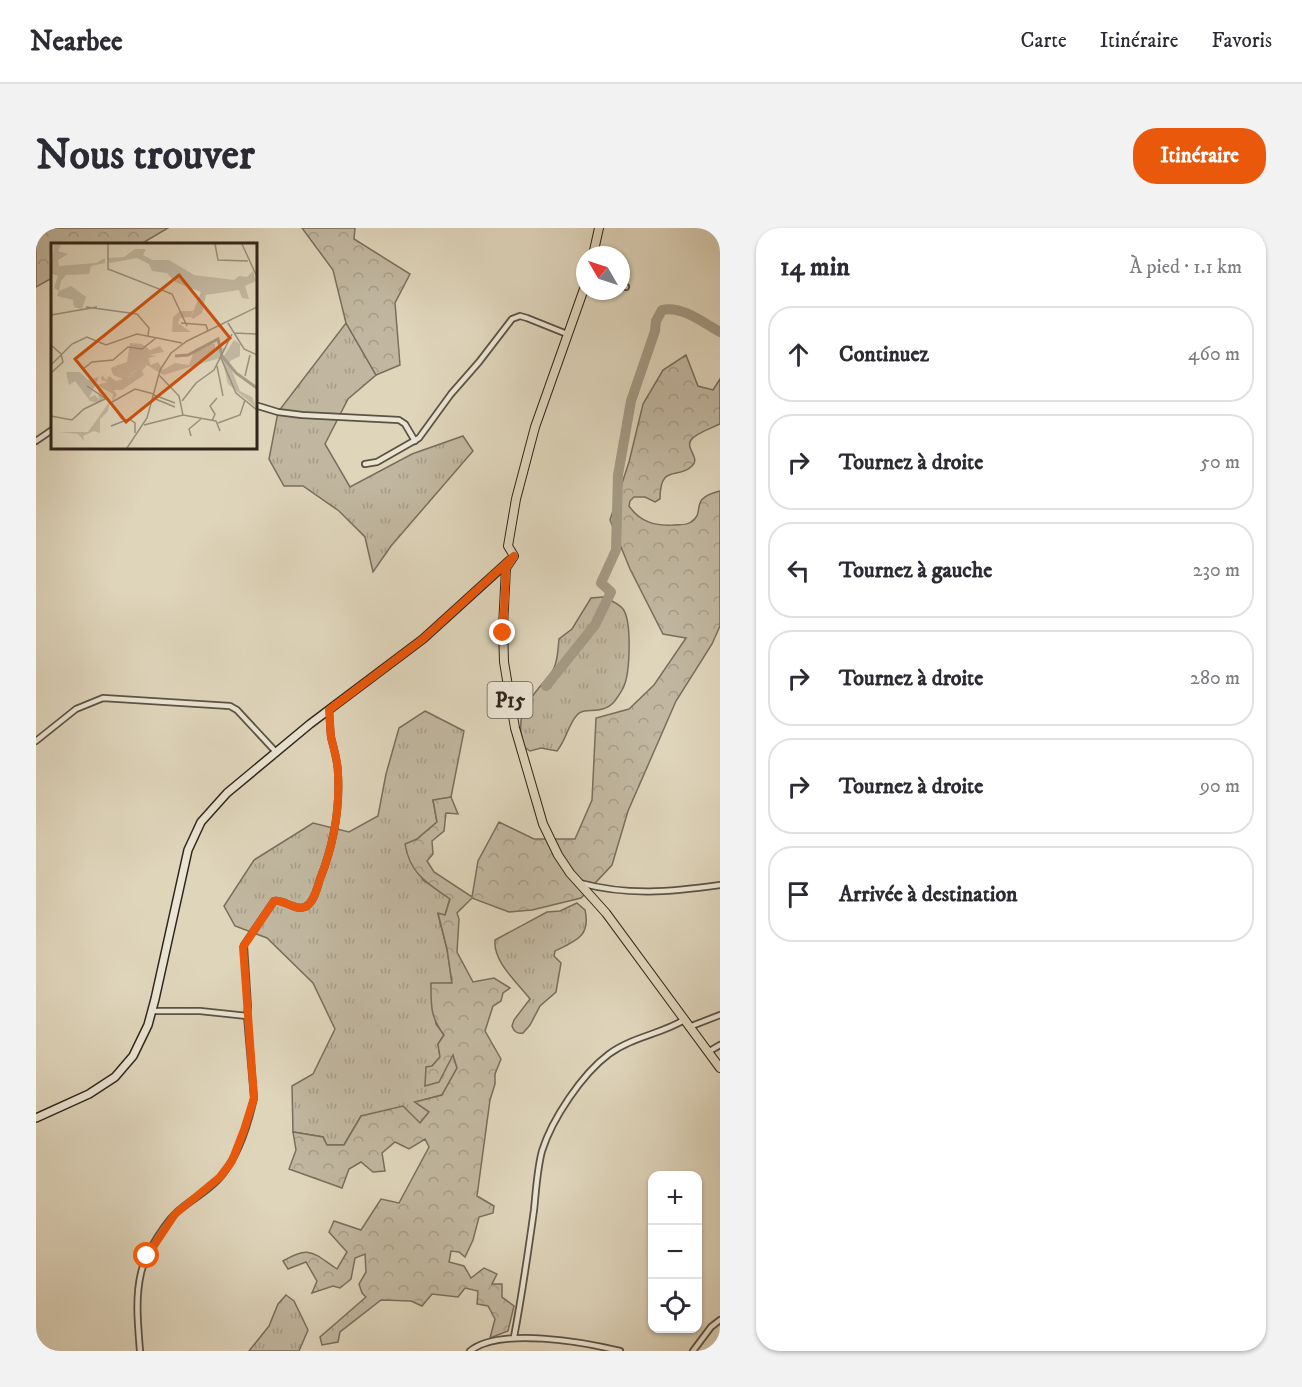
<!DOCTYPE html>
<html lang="fr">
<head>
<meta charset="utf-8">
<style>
	:root { --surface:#fff; --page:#f2f2f3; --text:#2b2b33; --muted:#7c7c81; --line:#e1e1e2; --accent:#ea580c }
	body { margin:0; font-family:"IM FELL DW Pica",serif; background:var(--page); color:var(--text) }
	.controls { position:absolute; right:18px; bottom:18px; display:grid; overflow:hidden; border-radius:12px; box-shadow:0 2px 4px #0004 }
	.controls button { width:54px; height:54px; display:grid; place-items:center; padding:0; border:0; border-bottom:2px solid var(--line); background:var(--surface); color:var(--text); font:30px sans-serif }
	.compass { position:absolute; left:540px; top:18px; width:54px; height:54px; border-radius:50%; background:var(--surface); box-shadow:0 2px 4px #0004; rotate:309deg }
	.stop { position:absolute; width:18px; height:18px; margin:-14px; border:4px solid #ea580c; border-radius:50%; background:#fff }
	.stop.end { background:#ea580c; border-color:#fff; box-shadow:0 2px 6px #0008 }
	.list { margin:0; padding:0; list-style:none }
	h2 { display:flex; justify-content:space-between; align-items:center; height:78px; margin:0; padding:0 24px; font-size:26px }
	h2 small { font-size:20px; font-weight:400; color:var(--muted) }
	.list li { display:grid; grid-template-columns:39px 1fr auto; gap:18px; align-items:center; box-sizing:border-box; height:96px; margin:0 12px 12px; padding:0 12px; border:2px solid var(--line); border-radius:24px }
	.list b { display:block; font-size:22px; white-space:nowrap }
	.list em { font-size:20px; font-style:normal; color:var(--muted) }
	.icon { flex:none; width:33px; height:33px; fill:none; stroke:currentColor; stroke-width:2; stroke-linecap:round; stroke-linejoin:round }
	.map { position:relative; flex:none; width:684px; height:1123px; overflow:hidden; border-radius:24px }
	header { display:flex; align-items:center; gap:36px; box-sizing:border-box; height:84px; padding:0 30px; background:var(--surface); border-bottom:2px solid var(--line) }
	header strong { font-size:28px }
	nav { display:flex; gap:33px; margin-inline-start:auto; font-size:21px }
	.intro { display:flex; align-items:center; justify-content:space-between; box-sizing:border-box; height:144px; padding:0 36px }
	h1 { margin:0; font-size:42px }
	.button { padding:15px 27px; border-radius:24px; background:var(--accent); color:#fff; font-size:21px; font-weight:700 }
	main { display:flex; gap:36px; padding:0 36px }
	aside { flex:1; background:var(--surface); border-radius:24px; box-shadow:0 2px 4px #0004 }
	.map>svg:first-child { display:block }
	.grass { fill:url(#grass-tufts); stroke:#786e5e; stroke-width:1.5 }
	.forest { fill:url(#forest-crowns); stroke:#786e5e; stroke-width:1.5 }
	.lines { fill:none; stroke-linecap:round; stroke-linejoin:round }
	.river { stroke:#a49a85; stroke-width:10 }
	.street-casing { stroke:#5c5243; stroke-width:8 }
	.secondary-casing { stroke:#30261b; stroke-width:10 }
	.primary-casing { stroke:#30261b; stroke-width:10 }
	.street { stroke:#eae4d3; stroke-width:4.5 }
	.secondary { stroke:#eae4d3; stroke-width:7 }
	.primary { stroke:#dfd5bb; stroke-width:8 }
	.route { stroke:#ea580c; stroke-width:8 }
	.labels { text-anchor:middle; stroke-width:4.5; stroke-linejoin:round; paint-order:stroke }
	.shield { fill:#eae4d3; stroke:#685f52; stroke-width:1.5 }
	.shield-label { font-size:21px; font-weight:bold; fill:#30261b }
	.inset-river { fill:none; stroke:#a49a85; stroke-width:3 }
	.inset-road { fill:none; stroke:#998f7b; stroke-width:1.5 }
	.view { fill:#cc510e; fill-opacity:0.15; stroke:#cc510e; stroke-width:3 }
	.inset-edge { fill:none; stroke:#30261b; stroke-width:3 }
</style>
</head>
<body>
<header>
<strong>Nearbee</strong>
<nav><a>Carte</a><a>Itinéraire</a><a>Favoris</a></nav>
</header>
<div class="intro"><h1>Nous trouver</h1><a class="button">Itinéraire</a></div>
<main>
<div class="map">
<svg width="684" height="1123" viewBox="0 0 684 1123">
	<defs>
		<pattern id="grass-tufts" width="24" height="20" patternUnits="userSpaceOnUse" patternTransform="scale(1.5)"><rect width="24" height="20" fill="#c1b7a0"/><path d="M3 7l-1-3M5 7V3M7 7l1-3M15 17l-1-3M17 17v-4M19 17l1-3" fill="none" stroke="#a69d89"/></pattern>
		<pattern id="forest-crowns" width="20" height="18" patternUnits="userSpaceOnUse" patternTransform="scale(1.5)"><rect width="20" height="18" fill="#c1b7a0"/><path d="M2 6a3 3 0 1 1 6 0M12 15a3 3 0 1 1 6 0" fill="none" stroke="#a69d89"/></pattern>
	</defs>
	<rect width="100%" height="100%" fill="#dfd5bb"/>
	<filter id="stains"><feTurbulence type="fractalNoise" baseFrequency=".00333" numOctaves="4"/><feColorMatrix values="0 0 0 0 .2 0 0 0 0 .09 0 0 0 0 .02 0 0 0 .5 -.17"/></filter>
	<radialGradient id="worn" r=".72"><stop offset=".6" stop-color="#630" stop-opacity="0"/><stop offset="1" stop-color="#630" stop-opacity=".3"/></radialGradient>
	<g class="grass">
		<polygon points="310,95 340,147 312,171 289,216 314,259 376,226 427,208 437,223 355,318 337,344 329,309 303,283 267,258 248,258 233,231 242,184"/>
		<path d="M 567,369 C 574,372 582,375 587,381 C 596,393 594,444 588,458 C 586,463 581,470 578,474 C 565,488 549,478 541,487 C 532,497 530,512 521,523 L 505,520 L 494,523 L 488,519 C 479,490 488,477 507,455 C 511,450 516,445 518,440 C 522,431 522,421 523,411 L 536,401 L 555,370 Z"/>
		<polygon points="389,483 428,503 415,569 397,572 401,594 381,611 387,652 414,670 409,688 402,686 411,721 416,755 395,756 400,796 408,807 402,816 404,829 396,838 389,858 418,826 421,840 406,867 379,874 393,884 384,895 325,888 308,917 291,917 287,909 257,904 256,858 277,846 299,801 277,755 231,710 199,698 188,678 218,632 277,595 313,604 342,588 350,546 363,500"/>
		<path d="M 541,675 L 549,682 C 555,708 540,713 519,723 L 518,728 L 525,735 L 520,764 L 504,778 L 494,797 L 487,805 C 481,806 478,804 476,798 L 478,792 L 494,771 C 481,754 457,734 459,712 L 511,684 L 524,683 Z"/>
		<polygon points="250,1067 258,1073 272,1102 263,1123 213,1123 233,1098 242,1076"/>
	</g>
	<g class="forest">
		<polygon points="0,0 132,0 105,16 16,16 16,50 0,59"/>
		<polygon points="266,0 319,0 318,11 374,46 359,75 364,137 340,147 310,95 297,42"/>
		<path d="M 650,127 L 662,158 L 677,162 L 684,151 L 684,196 C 676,200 660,205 655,212 C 649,221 665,230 656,238 C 642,252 624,235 624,271 L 619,274 L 609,269 L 598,269 L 594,273 L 593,278 C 604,294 619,298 637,297 C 644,296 649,298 655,294 C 671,284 651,271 684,263 L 684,398 L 676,416 L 640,473 L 592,583 L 576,637 L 545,670 L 496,682 L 473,684 L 436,670 L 421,685 L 423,691 L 421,724 L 437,754 L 458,750 L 474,760 L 467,765 L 465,773 L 457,778 L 449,803 L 465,831 L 459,846 L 459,856 L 454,872 L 441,968 L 458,978 L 457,985 L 443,989 L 437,1012 L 429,1029 L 423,1024 L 415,1023 L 413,1034 L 428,1038 L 435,1050 L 448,1040 L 461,1046 L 456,1056 L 466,1056 L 466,1069 L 478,1078 L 472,1103 L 454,1110 L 459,1091 L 452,1078 L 441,1076 L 442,1063 L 429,1060 L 422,1069 L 396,1066 L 386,1078 L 375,1073 L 345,1072 L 304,1104 L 302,1114 L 286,1117 L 284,1109 L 330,1069 L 326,1065 L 323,1056 L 330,1044 L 329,1026 L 319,1030 L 315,1051 L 304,1060 L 297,1058 L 276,1065 L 281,1053 L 270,1034 L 252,1041 L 247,1033 C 274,1017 277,1025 301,1041 L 311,1024 L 293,1004 L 298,993 L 325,1002 L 345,971 L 363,975 L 393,919 L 389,911 L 373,921 L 359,914 L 346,925 L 349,943 L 337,944 L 325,934 L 313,941 L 306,960 L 253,941 L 260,922 L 257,904 L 287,909 L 291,917 L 308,917 L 325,888 L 367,878 L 384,895 L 393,884 L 379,874 L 406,867 L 421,840 L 417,827 L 403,854 L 389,858 L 390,839 L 396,838 L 404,829 L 402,816 L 408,807 C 394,788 395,778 395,755 L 416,755 L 411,721 L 402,685 L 409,687 L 414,671 C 391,655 374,646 369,616 L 381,611 L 401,594 L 397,572 L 415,569 L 422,586 L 410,585 L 408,603 L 396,613 L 397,626 L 391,633 L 398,644 L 436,669 L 442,633 L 463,594 L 498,611 L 539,611 L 556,572 L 560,490 L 593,481 L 618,457 L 650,410 L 627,406 L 594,341 L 574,292 L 593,234 L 607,176 L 627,142 Z"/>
	</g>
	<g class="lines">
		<path class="river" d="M 510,458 L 559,397 L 575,364 L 565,355 L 580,322 L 582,247 L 595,173 L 619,103 L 620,93 L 626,82 C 645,77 668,95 684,104"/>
		<g class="street-casing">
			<g id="street">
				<polyline points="585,58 590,59"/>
				<polyline points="219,177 242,184 266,187 363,192 369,196 379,213"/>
				<polyline points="0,213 16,202"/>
				<polyline points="329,236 341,234 383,210 415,166 443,134 476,91 484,88 491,90 531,106"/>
				<polyline points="0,513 40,481 67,470 194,478 201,482 240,524"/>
				<path d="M 544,655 C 593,668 634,664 684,657"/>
				<polyline points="116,783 164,783 211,788"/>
				<polyline points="653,799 684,787"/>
				<polyline points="672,824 684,817"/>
				<path d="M 478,1109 C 486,1067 492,1025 498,982 C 500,963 501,942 506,923 C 516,891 546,846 573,826 C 596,809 625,806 648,792"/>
				<path d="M 104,1123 C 102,1097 99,1070 105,1045 C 109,1026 131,990 147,979 C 160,969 176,960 186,947 C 203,926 212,897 218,870 L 211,788 L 212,779 L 208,717 L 238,673 C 248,671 258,683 269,679 C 278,675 281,660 284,651 C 297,618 304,582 302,546 C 302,533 298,522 295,509 C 294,501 294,491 293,482"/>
				<path d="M 434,1123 C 464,1099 548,1114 584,1123"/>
				<polyline points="657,1123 675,1099 684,1092"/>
			</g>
		</g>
		<g class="secondary-casing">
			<polyline id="secondary" points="0,890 53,866 79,849 97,828 112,797 119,771 152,622 165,594 191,565 274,496 387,411 474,332"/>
		</g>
		<g class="primary-casing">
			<g id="primary">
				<polyline points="557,27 563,0"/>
				<polyline points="549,58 499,199 480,271 472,318 478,328 470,340 467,399 468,434 479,500 507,596 522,627 534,645 570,685 684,840"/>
			</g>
		</g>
		<use href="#street" class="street"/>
		<use href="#secondary" class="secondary"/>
		<use href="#primary" class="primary"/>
	</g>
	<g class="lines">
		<path class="route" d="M 111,1028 L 139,986 L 184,949 L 196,933 L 208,902 L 218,870 L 207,719 L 238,673 C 248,671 258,683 269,679 C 278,675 281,660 284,651 C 297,618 304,582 302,546 C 302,533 298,522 295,509 C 294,500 294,491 293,482 L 387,411 L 478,328 L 470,340 L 467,405"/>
	</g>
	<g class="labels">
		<rect class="shield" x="451.5" y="454" width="45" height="36" rx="4.5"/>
		<g class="shield-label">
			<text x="474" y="479">P15</text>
		</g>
	</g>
	<g transform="translate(15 15)">
		<rect width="206" height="206" fill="#dfd5bb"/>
		<path d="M 129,68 L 142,68 L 140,74 L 129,75 L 127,80 L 140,89 L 121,89 L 122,74 ZM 183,97 L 189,101 L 189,113 L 179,118 L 179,123 L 189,148 L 201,154 L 205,164 L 177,141 L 171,116 ZM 79,100 L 91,101 L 99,107 L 109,103 L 113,109 L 98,112 L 97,120 L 79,131 L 82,133 L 74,134 L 64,123 L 76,119 ZM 15,129 L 29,129 L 37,137 L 48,134 L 38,155 L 44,152 L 48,157 L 47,146 L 52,153 L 57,151 L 47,160 L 39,158 L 24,138 L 18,142 Z" fill="#c1b7a0"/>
		<path d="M 3,2 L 10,2 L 7,8 L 17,11 L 7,17 L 8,23 L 45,20 L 54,15 L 54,20 L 40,23 L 38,31 L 15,32 L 10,38 L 8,48 L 20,43 L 35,54 L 31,66 L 23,64 L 22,57 L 6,53 L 8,48 L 3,45 L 7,33 L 0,30 ZM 84,6 L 95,6 L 92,12 L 101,17 L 118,17 L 143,32 L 183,37 L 188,33 L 196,34 L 202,28 L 205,38 L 194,43 L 198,56 L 191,55 L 188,47 L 155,52 L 151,70 L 142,76 L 140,74 L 150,49 L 124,39 L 116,30 L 101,28 L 98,21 L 86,15 L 59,20 L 56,15 L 73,14 ZM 157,101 L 164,101 L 164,106 L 176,104 L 169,115 L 112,132 L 96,122 L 91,128 L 93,132 L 71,147 L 63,147 L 66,152 L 61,158 L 62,151 L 46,142 L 57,139 L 50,137 L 51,132 L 55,137 L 58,133 L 65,138 L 72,136 L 62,132 L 60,125 L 64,123 L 74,134 L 82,133 L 78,132 L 97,120 L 98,112 L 106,113 L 98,115 L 99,122 L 107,119 L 112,127 L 124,120 L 138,122 L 144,106 ZM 59,158 L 57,168 L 49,176 L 49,190 L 43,188 L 32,193 L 33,198 L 27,191 L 8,189 L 37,189 Z" fill="#c1b7a0"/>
		<path class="inset-river" d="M 124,113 L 137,112 L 167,96 L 171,113 L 185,130 L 206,145"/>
		<path class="inset-road" d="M 57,1 L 57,26 L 121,51 L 136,83M 164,1 L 167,17 L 197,18M 191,1 L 206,34M 35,64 L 86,71 L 98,85 L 97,93M 0,72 L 46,64M 130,80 L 155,82 L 157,88M 177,80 L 193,106 L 206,112M 183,90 L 206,91M 0,102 L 10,111 L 12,119 L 0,130M 170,115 L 185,150 L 206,167M 0,122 L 21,101 L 36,94 L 55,102 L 86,91 L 131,100M 166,123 L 172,153M 32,126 L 41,119 L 62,117 L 77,104 L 91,106 L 105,95M 108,132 L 128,153 L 132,172M 194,133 L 199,112M 36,143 L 55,156M 103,152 L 124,160M 102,155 L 124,164M 131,158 L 145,140 L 163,127 L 181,91M 61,159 L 84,146 L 103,151M 0,173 L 21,177 L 33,166 L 56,155 L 71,176M 161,178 L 164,171 L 159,163 L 166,155M 167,180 L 189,172 L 194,157M 93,182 L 132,172 L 165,178 L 169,188M 60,183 L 78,176 L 84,180 L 84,190M 140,193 L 138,186 L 150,176M 76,205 L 96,175 L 109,127 L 120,110 L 136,98 L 206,64"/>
		<path class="view" d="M 128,32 L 179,95 L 75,179 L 24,116 Z"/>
		<rect width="206" height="206" class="inset-edge"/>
	</g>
	<rect width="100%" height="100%" filter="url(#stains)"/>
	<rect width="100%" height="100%" fill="url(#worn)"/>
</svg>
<div class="controls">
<button>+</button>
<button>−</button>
<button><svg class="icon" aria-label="locate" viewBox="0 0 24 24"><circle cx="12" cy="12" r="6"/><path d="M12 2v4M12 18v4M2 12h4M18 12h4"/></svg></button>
</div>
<svg class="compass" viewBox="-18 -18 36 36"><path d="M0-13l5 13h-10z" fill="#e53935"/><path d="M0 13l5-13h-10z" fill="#7c7c81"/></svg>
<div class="stop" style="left:111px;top:1028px"></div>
<div class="stop end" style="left:467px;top:405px"></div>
</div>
<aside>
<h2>14 min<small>À pied · 1.1 km</small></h2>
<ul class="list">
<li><svg class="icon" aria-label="ahead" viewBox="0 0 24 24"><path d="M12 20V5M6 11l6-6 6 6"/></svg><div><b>Continuez</b></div><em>460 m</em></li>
<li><svg class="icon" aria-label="right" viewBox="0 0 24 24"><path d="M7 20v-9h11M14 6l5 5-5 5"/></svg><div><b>Tournez à droite</b></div><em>50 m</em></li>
<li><svg class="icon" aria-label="left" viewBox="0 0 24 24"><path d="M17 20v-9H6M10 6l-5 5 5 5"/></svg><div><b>Tournez à gauche</b></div><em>230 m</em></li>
<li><svg class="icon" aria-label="right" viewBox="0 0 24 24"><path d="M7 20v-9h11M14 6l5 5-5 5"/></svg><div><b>Tournez à droite</b></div><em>280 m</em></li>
<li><svg class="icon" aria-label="right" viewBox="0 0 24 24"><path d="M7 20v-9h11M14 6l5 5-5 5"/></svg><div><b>Tournez à droite</b></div><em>90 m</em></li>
<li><svg class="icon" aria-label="arrive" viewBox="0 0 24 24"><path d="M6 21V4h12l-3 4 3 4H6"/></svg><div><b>Arrivée à destination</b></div></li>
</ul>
</aside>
</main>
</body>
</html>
